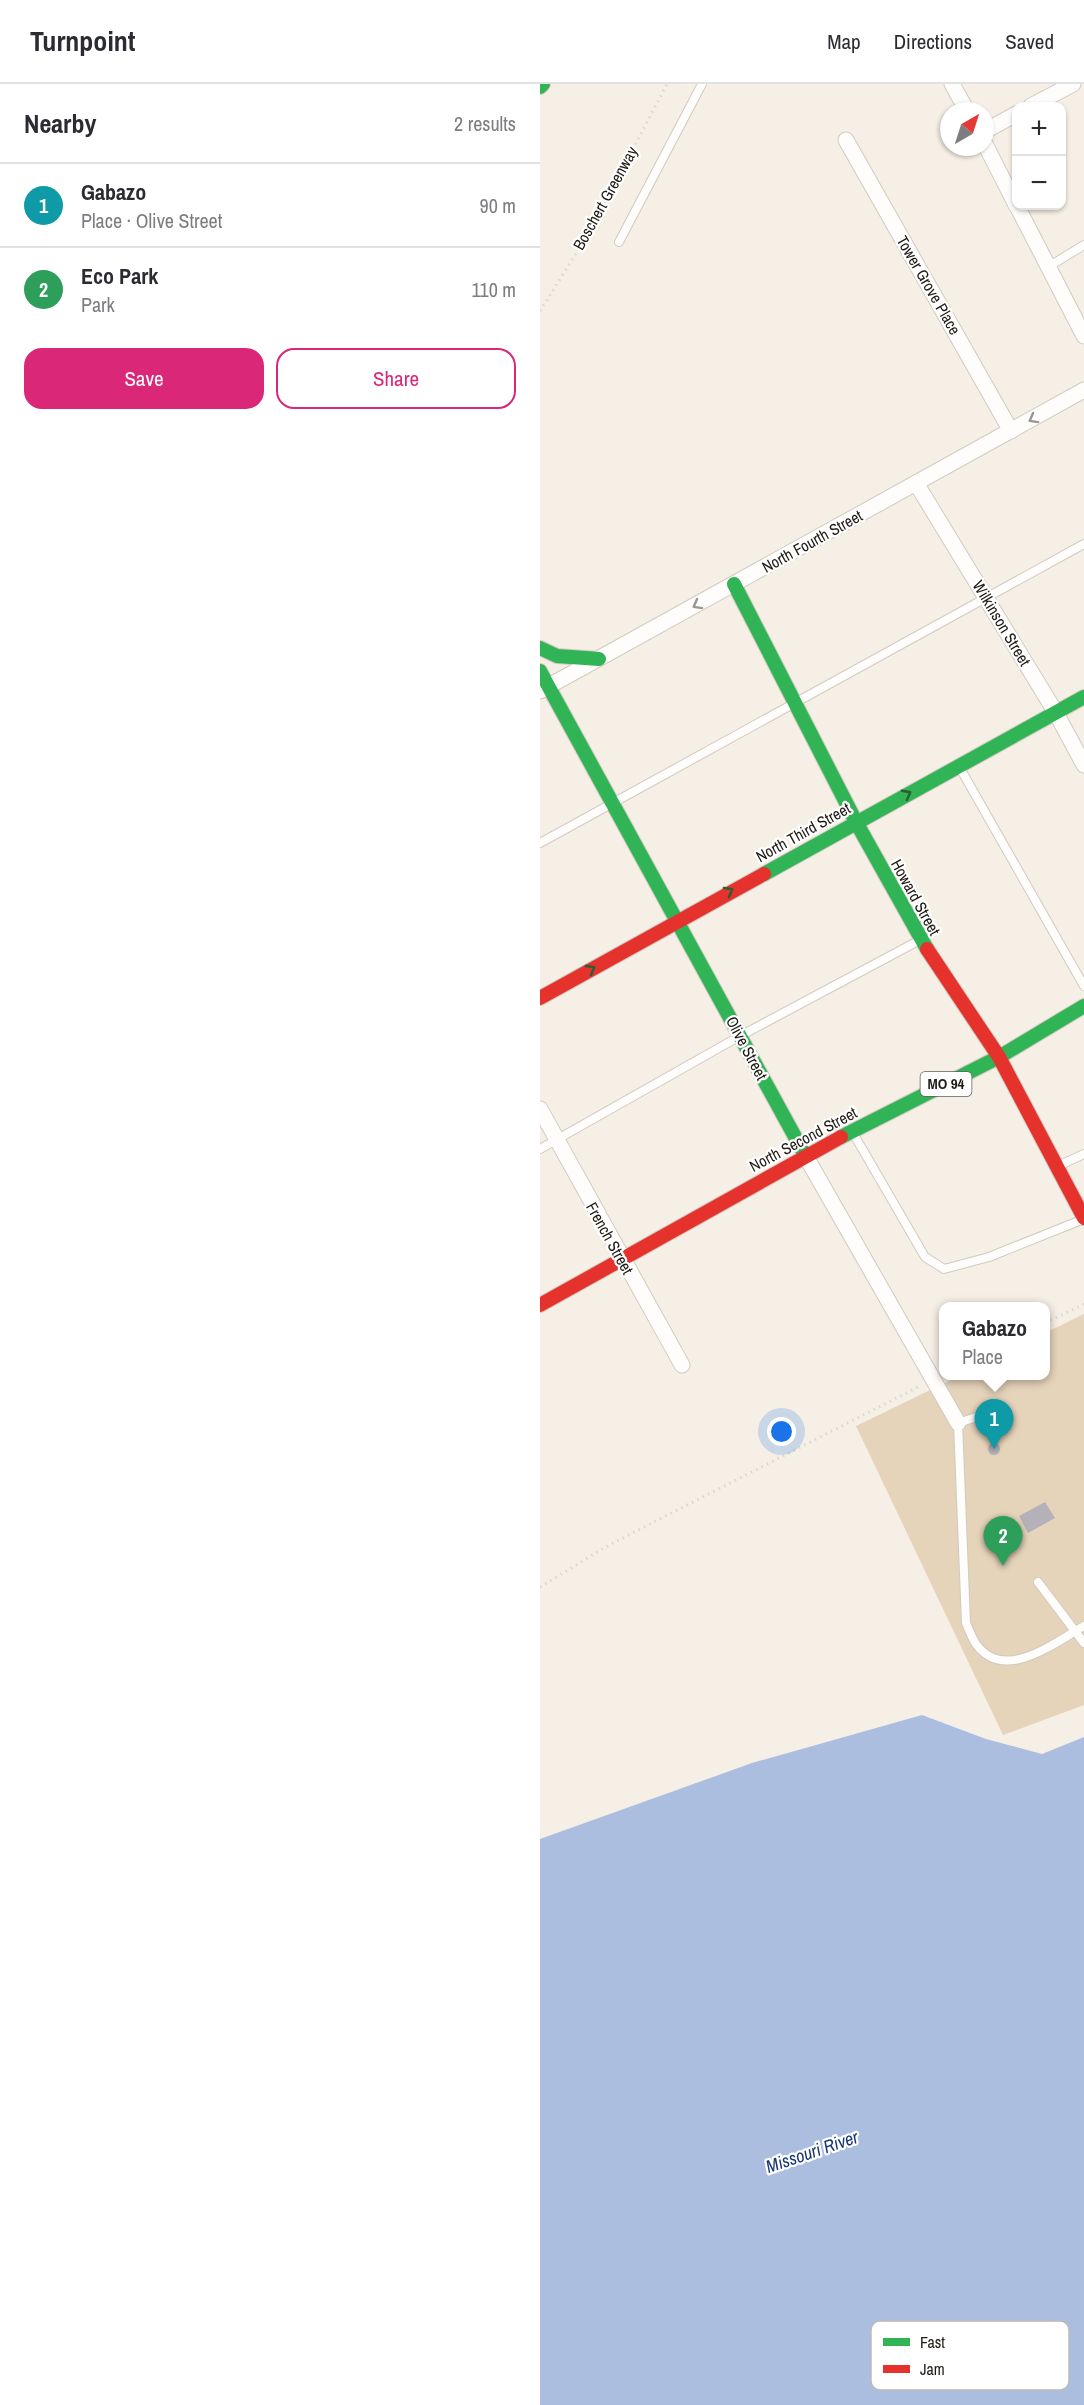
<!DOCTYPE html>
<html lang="en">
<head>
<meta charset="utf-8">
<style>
	:root { --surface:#fff; --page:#f7f7f7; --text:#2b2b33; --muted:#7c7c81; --line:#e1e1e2; --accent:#db2777 }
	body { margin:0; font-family:"Archivo Narrow",sans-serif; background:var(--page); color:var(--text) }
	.controls { position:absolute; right:18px; top:18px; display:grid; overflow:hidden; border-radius:12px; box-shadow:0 2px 4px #0004 }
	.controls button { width:54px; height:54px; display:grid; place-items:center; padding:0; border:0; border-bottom:2px solid var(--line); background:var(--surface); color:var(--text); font:30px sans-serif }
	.compass { position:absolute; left:400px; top:18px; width:54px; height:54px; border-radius:50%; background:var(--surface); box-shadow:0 2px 4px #0004; rotate:39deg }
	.you { position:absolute; left:242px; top:1348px; width:21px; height:21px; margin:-15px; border:4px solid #fff; border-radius:50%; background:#1a73e8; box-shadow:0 0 0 9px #1a73e833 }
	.badge { display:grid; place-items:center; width:39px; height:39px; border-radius:50%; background:var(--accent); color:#fff; font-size:20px; font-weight:700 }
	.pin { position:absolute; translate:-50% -50px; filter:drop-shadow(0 2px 3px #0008) }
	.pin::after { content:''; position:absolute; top:32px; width:21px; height:18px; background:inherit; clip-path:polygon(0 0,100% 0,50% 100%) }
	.popup { position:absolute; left:399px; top:1218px; width:111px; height:78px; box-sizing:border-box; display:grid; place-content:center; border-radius:12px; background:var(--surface); filter:drop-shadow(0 2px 4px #0005); font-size:20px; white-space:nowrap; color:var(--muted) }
	.popup b { font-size:22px; color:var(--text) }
	.popup::after { content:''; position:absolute; left:50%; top:100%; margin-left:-12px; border:12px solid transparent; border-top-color:var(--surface) }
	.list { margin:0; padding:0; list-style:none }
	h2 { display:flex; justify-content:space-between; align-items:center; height:78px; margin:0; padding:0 24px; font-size:26px }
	h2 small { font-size:20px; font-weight:400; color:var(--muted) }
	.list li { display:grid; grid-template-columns:39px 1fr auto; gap:18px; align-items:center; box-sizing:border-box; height:84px; padding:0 24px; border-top:2px solid var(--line) }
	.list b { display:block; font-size:22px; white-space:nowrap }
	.list p { margin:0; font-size:20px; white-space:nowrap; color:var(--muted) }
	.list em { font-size:20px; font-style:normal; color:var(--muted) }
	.actions { display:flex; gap:12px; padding:18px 24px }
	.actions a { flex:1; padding:14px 0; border:2px solid var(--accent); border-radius:18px; text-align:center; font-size:21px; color:var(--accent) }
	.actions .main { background:var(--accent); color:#fff }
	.map { position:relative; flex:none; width:544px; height:2321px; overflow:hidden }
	header { display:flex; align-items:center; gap:36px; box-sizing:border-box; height:84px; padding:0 30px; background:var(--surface); border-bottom:2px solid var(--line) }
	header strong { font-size:28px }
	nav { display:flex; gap:33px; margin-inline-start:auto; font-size:21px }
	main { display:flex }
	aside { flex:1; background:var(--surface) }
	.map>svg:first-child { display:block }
	.green { fill:#e5d3ba }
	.water { fill:#acbee0 }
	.building { fill:#b4b2b8 }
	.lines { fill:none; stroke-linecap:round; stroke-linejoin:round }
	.lane-casing { stroke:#d0cac2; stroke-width:10 }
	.street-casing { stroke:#d0cac2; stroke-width:17 }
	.fast-casing { stroke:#d0cac2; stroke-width:16 }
	.jam-casing { stroke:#d0cac2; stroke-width:16 }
	.path { stroke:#dad8d5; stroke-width:3; stroke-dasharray:1.5 4.5; stroke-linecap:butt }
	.lane { stroke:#fefdfb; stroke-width:8 }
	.street { stroke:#fefdfb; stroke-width:15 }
	.fast { stroke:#30b455; stroke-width:14 }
	.jam { stroke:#e5322d; stroke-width:14 }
	.oneway { stroke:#9a9794 }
	.oneway2 { stroke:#276032 }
	.labels { text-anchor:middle; stroke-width:4.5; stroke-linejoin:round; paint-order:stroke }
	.shield { fill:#fff; stroke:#635f5b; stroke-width:1.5 }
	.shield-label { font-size:15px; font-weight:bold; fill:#201b15 }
	.street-label { font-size:16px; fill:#201b15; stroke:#fff }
	.water-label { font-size:18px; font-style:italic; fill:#163574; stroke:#fff }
	.key { fill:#fff; stroke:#bcbbb9; stroke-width:1.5 }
	.key-label { font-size:16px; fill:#201b15 }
</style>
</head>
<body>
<header>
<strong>Turnpoint</strong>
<nav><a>Map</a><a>Directions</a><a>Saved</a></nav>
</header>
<main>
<aside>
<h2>Nearby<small>2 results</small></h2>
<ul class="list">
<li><span class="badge" style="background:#0f9aa8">1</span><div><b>Gabazo</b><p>Place · Olive Street</p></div><em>90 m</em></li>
<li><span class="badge" style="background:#2e9e5b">2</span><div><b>Eco Park</b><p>Park</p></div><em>110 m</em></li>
</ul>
<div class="actions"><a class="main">Save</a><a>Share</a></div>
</aside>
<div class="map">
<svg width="544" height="2321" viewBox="0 0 544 2321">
	<rect width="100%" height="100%" fill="#f6efe5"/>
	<polygon class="green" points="544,1230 544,1621 463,1651 316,1342 419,1292 505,1292 505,1249"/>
	<polygon class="water" points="382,1631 446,1655 502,1670 544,1653 544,2321 0,2321 0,1755 212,1679"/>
	<g class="building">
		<circle cx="454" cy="1365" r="6"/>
		<polygon points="505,1418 515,1434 488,1449 479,1432"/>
	</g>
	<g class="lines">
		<g class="lane-casing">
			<g id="lane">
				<polyline points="79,158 162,0"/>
				<polyline points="508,183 544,161"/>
				<polyline points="420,684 544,902"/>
				<polyline points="0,759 544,460"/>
				<polyline points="313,1049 385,1173 404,1185 449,1173 544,1135"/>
				<polyline points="0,1065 200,952 380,856"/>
				<polyline points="518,1082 544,1070"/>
				<path d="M 464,1324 L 418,1339 L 426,1539 C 429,1546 432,1554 436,1560 C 464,1599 514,1559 544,1542"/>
				<polyline points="498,1498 544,1559"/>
			</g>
		</g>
		<g class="street-casing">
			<g id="street">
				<polyline points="412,0 427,27"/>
				<polyline points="491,22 533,0"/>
				<polyline points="445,47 476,30"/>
				<polyline points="306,56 471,347"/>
				<polyline points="445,60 476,121"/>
				<polyline points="477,122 544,252"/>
				<polyline points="376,399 516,629 544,681"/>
				<polyline points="0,607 544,306"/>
				<polyline points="0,1025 142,1281"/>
				<polyline points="265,1071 418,1339"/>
			</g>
		</g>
		<g class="fast-casing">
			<g id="fast">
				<polyline points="0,3 3,0"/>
				<polyline points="194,500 316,738 387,865"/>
				<polyline points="0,564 17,572 59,575"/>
				<polyline points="0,587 265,1071"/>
				<polyline points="224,790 544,613"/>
				<polyline points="301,1053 459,973 544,922"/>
			</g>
		</g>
		<g class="jam-casing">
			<g id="jam">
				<polyline points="387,865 459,973 544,1134"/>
				<polyline points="0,914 224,790"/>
				<polyline points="0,1221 301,1053"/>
			</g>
		</g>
		<g class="path">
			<polyline points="0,227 50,147 127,0"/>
			<polyline points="505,1239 544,1220"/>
			<polyline points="0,1503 69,1461 380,1302"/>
		</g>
		<use href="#lane" class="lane"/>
		<use href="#street" class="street"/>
		<use href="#fast" class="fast"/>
		<use href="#jam" class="jam"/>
	</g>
	<defs><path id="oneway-chevron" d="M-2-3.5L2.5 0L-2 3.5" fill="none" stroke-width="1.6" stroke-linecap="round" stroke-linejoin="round" transform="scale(1.5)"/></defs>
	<g class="oneway">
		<use href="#oneway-chevron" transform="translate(493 335) rotate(151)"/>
		<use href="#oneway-chevron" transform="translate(157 521) rotate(151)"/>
	</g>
	<g class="oneway2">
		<use href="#oneway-chevron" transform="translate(367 710) rotate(-28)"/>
		<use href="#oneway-chevron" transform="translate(189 807) rotate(-29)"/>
		<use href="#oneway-chevron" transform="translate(51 885) rotate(-30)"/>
	</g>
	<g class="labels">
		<rect class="shield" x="380.5" y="988" width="51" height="24" rx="4.5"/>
		<g class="shield-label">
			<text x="406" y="1005">MO 94</text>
		</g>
		<g class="street-label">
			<text transform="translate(65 114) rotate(-61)" y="6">Boschert Greenway</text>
			<text transform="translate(389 201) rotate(60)" y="6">Tower Grove Place</text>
			<text transform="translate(272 457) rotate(-29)" y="6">North Fourth Street</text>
			<text transform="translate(462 539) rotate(59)" y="6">Wilkinson Street</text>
			<text transform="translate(263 748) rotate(-29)" y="6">North Third Street</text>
			<text transform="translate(376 813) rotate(61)" y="6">Howard Street</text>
			<text transform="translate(207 964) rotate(62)" y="6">Olive Street</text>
			<text transform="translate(263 1055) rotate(-28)" y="6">North Second Street</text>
			<text transform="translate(70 1154) rotate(61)" y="6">French Street</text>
		</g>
		<g class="water-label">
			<text transform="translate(272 2068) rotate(-19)" y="6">Missouri River</text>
		</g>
	</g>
	<rect x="331" y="2237" width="198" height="69" rx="9" class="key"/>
	<rect x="343" y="2254" width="27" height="8" fill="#30b455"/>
	<rect x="343" y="2281" width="27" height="8" fill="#e5322d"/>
	<g class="key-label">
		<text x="380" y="2264">Fast</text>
		<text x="380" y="2291">Jam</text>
	</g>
</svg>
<div class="controls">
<button>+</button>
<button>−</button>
</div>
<svg class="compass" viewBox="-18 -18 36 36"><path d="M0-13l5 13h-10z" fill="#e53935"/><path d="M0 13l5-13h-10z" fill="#7c7c81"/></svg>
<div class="you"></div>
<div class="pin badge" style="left:454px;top:1365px;background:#0f9aa8">1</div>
<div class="popup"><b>Gabazo</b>Place</div>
<div class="pin badge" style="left:463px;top:1482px;background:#2e9e5b">2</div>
</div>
</main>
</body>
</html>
